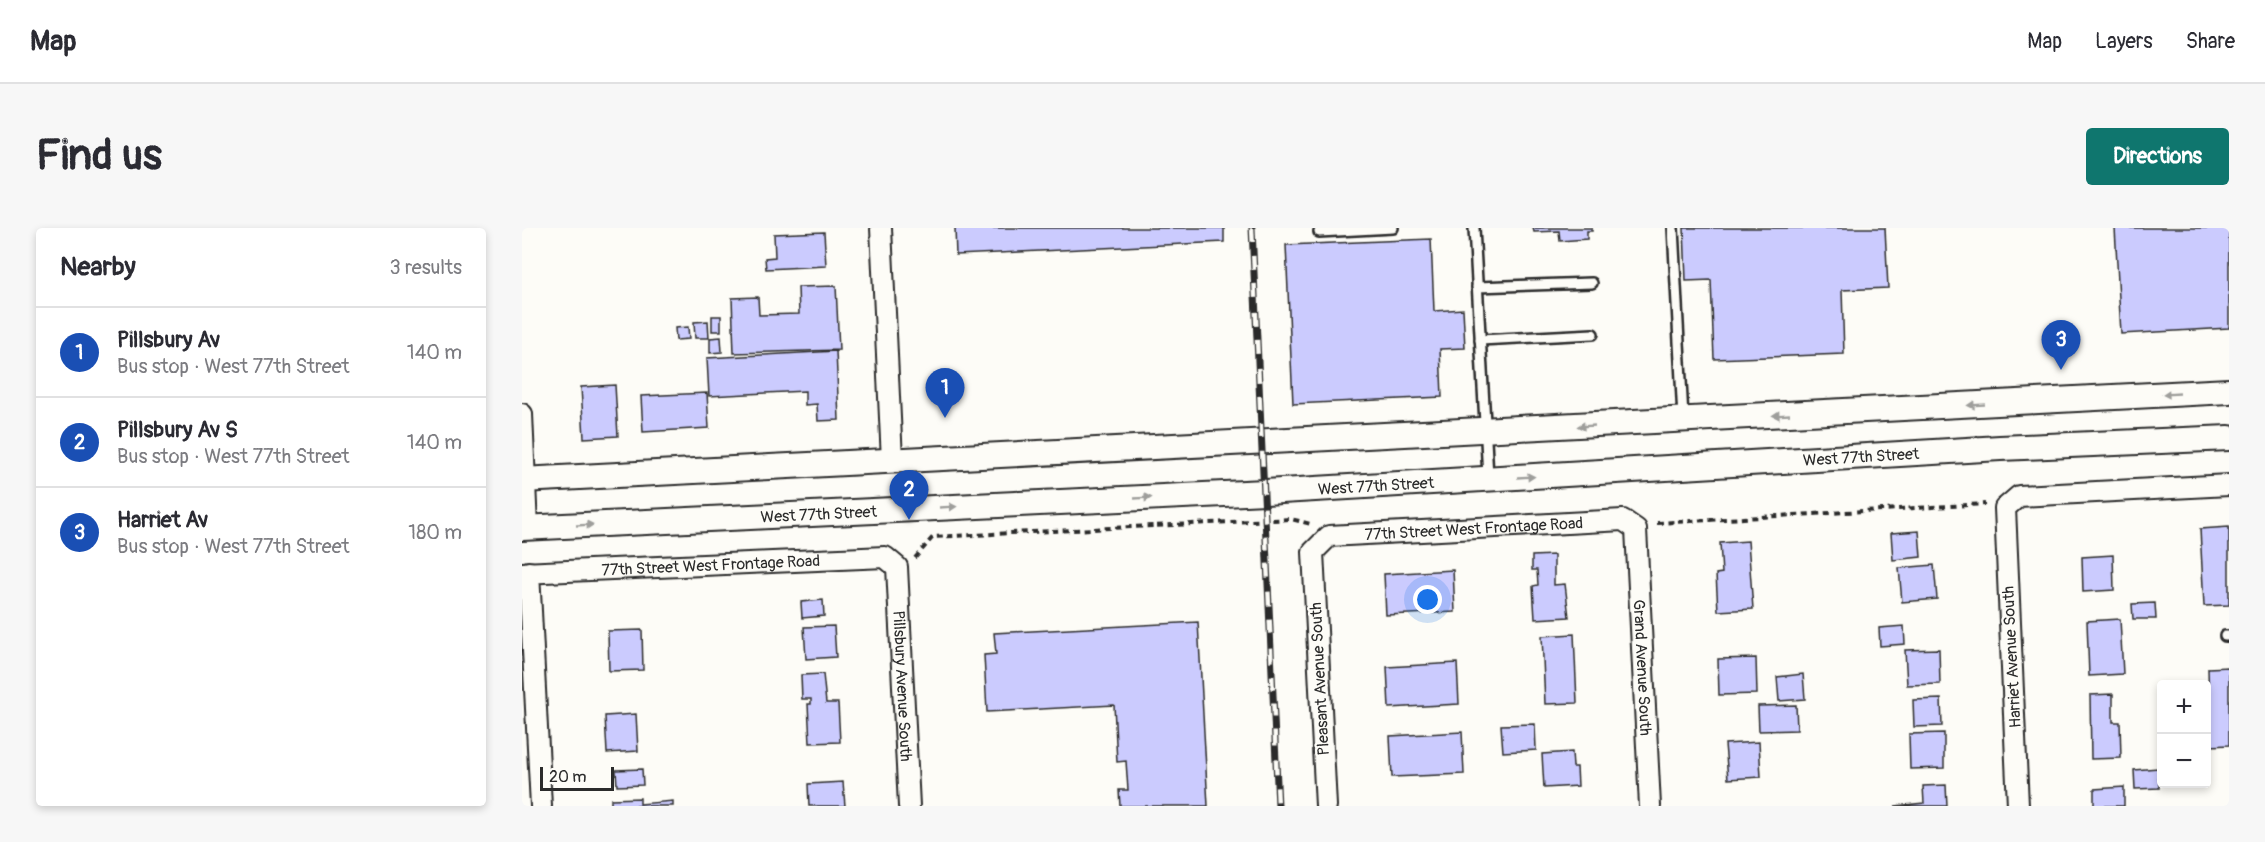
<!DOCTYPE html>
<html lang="en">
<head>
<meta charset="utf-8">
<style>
	:root { --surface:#fff; --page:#f7f7f7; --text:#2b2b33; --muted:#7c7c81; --line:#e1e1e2; --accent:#0f766e }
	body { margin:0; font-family:Pangolin,sans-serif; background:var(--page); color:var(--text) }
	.controls { position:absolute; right:18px; bottom:18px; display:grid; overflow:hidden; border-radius:6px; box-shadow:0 3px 9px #0003 }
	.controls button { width:54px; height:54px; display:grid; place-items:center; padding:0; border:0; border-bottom:2px solid var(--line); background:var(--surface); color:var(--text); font:30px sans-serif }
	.scale { position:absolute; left:18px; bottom:15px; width:74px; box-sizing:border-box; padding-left:6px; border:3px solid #2b2b2b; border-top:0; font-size:16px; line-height:21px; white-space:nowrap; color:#2b2b2b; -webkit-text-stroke:4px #fdfcf7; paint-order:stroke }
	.you { position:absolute; left:906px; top:372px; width:21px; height:21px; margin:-15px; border:4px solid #fff; border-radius:50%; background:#1a73e8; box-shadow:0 0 0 9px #1a73e833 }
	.badge { display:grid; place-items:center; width:39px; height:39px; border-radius:50%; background:var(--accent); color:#fff; font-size:20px; font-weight:700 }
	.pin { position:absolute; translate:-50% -50px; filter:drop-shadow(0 2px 3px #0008) }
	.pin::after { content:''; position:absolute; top:32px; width:21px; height:18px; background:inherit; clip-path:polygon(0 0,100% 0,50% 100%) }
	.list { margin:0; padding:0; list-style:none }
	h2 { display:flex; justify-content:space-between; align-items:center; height:78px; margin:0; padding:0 24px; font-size:26px }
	h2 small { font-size:20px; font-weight:400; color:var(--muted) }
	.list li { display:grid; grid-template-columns:39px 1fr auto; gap:18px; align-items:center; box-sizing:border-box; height:90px; padding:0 24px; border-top:2px solid var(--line) }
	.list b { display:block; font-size:22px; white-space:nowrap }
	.list p { margin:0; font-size:20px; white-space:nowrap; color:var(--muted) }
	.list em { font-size:20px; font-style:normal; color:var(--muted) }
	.map { position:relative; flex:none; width:1707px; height:578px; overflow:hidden; border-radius:6px }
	header { display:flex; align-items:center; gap:36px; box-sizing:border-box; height:84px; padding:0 30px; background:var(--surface); border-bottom:2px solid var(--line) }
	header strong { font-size:28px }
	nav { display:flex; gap:33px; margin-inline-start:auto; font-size:21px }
	.intro { display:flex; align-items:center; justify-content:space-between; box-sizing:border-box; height:144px; padding:0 36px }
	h1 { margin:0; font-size:42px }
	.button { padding:15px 27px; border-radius:6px; background:var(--accent); color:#fff; font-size:21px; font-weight:700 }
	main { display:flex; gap:36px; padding:0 36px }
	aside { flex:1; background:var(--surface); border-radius:6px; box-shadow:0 3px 9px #0003 }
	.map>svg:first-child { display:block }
	.building { fill:#cbcbfe; stroke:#2b2b2b; stroke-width:1.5 }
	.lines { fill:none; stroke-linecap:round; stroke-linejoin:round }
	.service-casing { stroke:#2b2b2b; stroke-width:14 }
	.minor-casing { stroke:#2b2b2b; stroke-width:24 }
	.tertiary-casing { stroke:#2b2b2b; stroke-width:28 }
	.path { stroke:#2b2b2b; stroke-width:4; stroke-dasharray:6 4.5; stroke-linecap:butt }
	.service { stroke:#fdfcf7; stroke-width:9 }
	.minor { stroke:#fdfcf7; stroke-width:20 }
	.tertiary { stroke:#fdfcf7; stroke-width:24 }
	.rail-casing { stroke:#2b2b2b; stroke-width:7 }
	.rail { stroke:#fdfcf7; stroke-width:4.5; stroke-dasharray:14; stroke-linecap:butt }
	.oneway { fill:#9e9e9b }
	.labels { text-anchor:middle; stroke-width:4.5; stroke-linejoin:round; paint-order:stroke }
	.street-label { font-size:16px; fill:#2b2b2b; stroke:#fdfcf7 }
</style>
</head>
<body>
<header>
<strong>Map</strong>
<nav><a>Map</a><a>Layers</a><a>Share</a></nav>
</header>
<div class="intro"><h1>Find us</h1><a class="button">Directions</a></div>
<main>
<aside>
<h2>Nearby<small>3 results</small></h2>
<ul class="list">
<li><span class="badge" style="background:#1a4fb4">1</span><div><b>Pillsbury Av</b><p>Bus stop · West 77th Street</p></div><em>140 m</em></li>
<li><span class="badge" style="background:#1a4fb4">2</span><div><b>Pillsbury Av S</b><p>Bus stop · West 77th Street</p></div><em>140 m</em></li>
<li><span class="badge" style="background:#1a4fb4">3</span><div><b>Harriet Av</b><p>Bus stop · West 77th Street</p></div><em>180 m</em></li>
</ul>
</aside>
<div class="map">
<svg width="1707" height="578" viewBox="0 0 1707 578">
	<rect width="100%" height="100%" fill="#fdfcf7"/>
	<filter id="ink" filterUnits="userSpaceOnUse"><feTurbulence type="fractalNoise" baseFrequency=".0167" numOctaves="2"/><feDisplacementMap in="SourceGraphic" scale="12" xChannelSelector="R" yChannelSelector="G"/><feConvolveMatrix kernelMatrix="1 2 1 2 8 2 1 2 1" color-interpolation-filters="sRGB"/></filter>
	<g filter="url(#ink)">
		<g class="building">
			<polygon points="433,0 702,0 702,14 434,27"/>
			<polygon points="1011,0 1070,0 1070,3 1065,3 1065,11 1038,13 1037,3 1012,4"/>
			<polygon points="1162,0 1363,0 1366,60 1320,62 1322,126 1192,131 1189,52 1164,53"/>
			<polygon points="1593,0 1707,0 1707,100 1599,106"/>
			<polygon points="302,4 304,38 244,41 243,30 253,29 252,6"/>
			<polygon points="909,11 912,83 941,81 943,120 918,121 920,169 771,176 764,17"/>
			<polygon points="314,58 317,122 212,125 210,70 236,69 237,87 277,86 276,59"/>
			<rect x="190" y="88" width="9" height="15"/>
			<polygon points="186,93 187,110 173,110 172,94"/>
			<polygon points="166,99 167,111 154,112 153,100"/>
			<polygon points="199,109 200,124 188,125 188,110"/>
			<polygon points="314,123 317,192 296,193 295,176 283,177 283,163 187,168 185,130"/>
			<polygon points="93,157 96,208 62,210 59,159"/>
			<polygon points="185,165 187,200 121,204 119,168"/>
			<polygon points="1707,299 1707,377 1682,378 1678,301"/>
			<polygon points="1397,303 1399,329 1371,332 1369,305"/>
			<polygon points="1226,313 1231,381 1196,383 1194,346 1200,345 1198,315"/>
			<polygon points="1032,327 1032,357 1043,356 1047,389 1013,391 1011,358 1016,357 1015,342 1010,342 1010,328"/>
			<polygon points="1591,327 1592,362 1561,364 1560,329"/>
			<polygon points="1412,337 1415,371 1380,374 1377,340"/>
			<polygon points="931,342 933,384 864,387 862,346"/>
			<polygon points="301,372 302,388 280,390 279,374"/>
			<polygon points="1633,375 1634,391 1611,391 1610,376"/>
			<polygon points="1598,391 1601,446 1567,448 1565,393"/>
			<polygon points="676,394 686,578 598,578 597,562 606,562 604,533 595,534 592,477 465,484 462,427 474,426 472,405"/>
			<polygon points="312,398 314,429 284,431 282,399"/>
			<polygon points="1382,398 1383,416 1358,418 1357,400"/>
			<polygon points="120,402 121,442 87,443 86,403"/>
			<polygon points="1052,406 1055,475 1023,476 1020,408"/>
			<polygon points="1417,421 1418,456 1385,457 1383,422"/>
			<polygon points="1234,430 1235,466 1197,467 1196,431"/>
			<polygon points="935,435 937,476 867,480 865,439"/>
			<polygon points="1707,439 1707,517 1688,518 1686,440"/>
			<polygon points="301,446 304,475 316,475 318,514 288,515 286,476 289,476 289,471 280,471 279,447"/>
			<polygon points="1281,446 1283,471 1257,473 1255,449"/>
			<polygon points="1591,466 1591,494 1598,494 1599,530 1569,531 1568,467"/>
			<polygon points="1419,471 1420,498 1392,499 1391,472"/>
			<polygon points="1274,477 1275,502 1237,503 1236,478"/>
			<polygon points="114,486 116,523 85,525 83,488"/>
			<polygon points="1013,496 1014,522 981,524 979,497"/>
			<polygon points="940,504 942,546 870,549 868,508"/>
			<polygon points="1422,505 1422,540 1388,541 1387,506"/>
			<polygon points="1237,514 1239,549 1206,551 1203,516"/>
			<polygon points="1050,524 1051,539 1055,539 1056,558 1022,560 1020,526"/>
			<polygon points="1636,540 1637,560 1613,561 1612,542"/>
			<polygon points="120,541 121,557 95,558 94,542"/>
			<polygon points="321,554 323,578 287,578 286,556"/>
			<polygon points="1424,557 1425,578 1373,578 1402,575 1401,558"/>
			<polygon points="1602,559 1602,578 1572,578 1572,561"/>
			<polygon points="118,570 118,576 151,573 151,578 89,578 89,571"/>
		</g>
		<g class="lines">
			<g class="service-casing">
				<g id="service">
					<polyline points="952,0 966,248"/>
					<polyline points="1151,0 1161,190"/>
					<polyline points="797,4 871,0"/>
					<polyline points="955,59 1070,55"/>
					<polyline points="958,112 1071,106"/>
					<polyline points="1703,408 1707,408"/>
				</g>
			</g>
			<g class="minor-casing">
				<g id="minor">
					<polyline points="359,0 370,232"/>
					<polyline points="0,186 5,300"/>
					<polyline points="7,344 19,578"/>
					<path id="s1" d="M 0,345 L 363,329 L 375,339 L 387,578"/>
					<path id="s2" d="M 804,578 L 791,324 L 807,308 L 1101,292 L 1114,301 L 1128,578"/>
					<polyline points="1496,578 1483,280 1497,268 1707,257"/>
				</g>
			</g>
			<g class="tertiary-casing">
				<g id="tertiary">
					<polyline points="0,252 1707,163"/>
					<path id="s3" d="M 0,300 L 743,264 L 1478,220 L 1707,210"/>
				</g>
			</g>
			<g class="path">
				<polyline points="1135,295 1463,276"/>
				<polyline points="393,330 411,309 769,291 789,296"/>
			</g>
			<use href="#service" class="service"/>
			<use href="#minor" class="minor"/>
			<use href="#tertiary" class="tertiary"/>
			<g class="rail-casing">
				<polyline id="rail" points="730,0 756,578"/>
			</g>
			<use href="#rail" class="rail"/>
		</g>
		<defs><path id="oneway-solid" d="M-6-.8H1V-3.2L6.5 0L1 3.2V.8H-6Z" transform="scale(1.5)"/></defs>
		<g class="oneway">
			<use href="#oneway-solid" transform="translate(1649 166) rotate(177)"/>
			<use href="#oneway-solid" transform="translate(1454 177) rotate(177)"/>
			<use href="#oneway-solid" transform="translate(1259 187) rotate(177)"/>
			<use href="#oneway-solid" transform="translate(1064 198) rotate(177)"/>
			<use href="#oneway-solid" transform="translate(1004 249) rotate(-3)"/>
			<use href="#oneway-solid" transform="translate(621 270) rotate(-3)"/>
			<use href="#oneway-solid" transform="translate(426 279) rotate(-3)"/>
			<use href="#oneway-solid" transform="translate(63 297) rotate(-3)"/>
		</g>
	</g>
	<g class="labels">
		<g class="street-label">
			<text dy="6" stroke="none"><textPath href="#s3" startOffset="1341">West 77th Street</textPath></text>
			<text dy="6" stroke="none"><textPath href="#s3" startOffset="855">West 77th Street</textPath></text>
			<text dy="6" stroke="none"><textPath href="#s3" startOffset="297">West 77th Street</textPath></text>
			<text dy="6" stroke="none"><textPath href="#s2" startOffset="422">77th Street West Frontage Road</textPath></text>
			<text dy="6" stroke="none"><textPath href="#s1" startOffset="189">77th Street West Frontage Road</textPath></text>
			<text transform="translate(1489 429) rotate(-93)" y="6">Harriet Avenue South</text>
			<text dy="6" stroke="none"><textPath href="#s2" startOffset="726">Grand Avenue South</textPath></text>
			<text transform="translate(797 451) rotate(-93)" y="6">Pleasant Avenue South</text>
			<text dy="6" stroke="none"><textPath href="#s1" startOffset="498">Pillsbury Avenue South</textPath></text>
		</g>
	</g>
</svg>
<div class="controls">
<button>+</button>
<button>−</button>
</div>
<div class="scale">20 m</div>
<div class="you"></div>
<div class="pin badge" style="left:423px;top:190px;background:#1a4fb4">1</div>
<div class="pin badge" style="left:387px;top:292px;background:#1a4fb4">2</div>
<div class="pin badge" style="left:1539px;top:142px;background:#1a4fb4">3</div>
</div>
</main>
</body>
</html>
